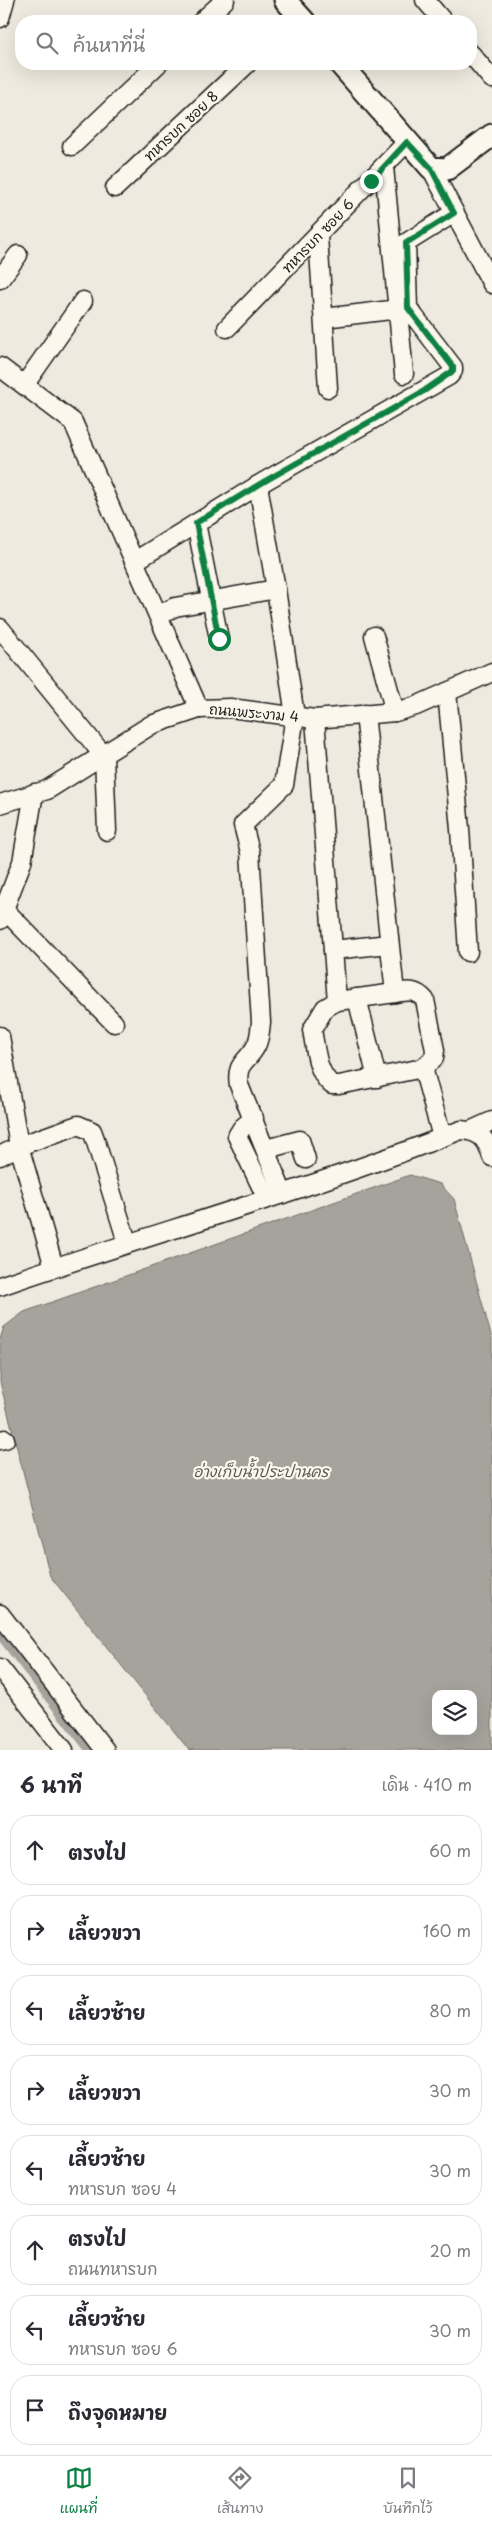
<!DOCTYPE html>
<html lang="th">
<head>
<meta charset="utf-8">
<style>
	:root { --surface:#fff; --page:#f7f7f7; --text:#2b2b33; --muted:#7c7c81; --line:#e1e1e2; --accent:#0b8043 }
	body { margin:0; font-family:"Playpen Sans","Playpen Sans Thai",sans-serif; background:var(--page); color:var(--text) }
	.controls { position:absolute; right:15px; bottom:15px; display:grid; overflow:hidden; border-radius:10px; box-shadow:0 5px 20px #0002 }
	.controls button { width:45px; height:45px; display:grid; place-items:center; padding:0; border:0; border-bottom:1px solid var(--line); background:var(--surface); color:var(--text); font:25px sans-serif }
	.stop { position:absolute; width:15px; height:15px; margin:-11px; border:4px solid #0b8043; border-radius:50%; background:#fff }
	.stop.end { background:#0b8043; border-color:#fff; box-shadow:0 1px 5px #0008 }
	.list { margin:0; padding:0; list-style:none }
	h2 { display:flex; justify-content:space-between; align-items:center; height:65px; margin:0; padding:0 20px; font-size:21px }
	h2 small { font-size:16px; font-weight:400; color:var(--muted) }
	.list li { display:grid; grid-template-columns:32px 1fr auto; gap:15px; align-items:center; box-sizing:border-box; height:70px; margin:0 10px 10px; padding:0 10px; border:1px solid var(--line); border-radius:20px }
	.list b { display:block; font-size:19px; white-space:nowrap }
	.list p { margin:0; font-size:16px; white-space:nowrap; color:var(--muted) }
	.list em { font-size:16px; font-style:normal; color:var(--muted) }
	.icon { flex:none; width:28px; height:28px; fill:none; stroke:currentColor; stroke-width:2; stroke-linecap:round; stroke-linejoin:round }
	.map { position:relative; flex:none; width:492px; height:1750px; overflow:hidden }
	.search { position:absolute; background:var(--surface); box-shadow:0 5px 20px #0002; left:15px; right:15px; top:15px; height:55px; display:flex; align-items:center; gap:12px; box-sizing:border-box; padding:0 18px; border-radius:20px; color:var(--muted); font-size:19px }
	.sheet { height:705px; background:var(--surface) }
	nav { display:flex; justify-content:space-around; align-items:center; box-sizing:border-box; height:70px; border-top:1px solid var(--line); background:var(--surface); font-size:14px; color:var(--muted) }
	nav a { display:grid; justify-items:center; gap:2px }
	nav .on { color:var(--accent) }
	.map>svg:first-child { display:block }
	.water { fill:#a6a39d; stroke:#6f6d69; fill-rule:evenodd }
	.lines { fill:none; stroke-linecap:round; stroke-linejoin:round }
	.canal { stroke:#a6a39d; stroke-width:14 }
	.minor-casing { stroke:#1c1c1c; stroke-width:21 }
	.major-casing { stroke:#1c1c1c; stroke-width:25 }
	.minor { stroke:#fbf7ec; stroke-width:18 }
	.major { stroke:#fbf7ec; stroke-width:21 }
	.route { stroke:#0b8043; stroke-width:6 }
	.labels { text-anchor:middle; stroke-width:4.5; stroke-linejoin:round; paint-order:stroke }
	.street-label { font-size:14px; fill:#1c1c1c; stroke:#fbf7ec }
	.water-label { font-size:15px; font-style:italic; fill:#5a5956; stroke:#fbf7ec }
</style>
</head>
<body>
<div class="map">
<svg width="492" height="1750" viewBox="0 0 492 1750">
	<rect width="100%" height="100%" fill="#eeeadf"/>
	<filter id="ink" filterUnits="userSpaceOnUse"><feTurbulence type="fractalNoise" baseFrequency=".02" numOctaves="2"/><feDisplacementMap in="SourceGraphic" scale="10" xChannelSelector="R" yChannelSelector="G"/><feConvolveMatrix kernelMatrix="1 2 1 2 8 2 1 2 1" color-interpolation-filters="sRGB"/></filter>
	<g filter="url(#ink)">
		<path class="water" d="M 410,1175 L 440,1184 L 454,1199 L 492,1339 L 492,1750 L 189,1750 L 50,1576 L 0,1382 L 0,1339 L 4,1327 L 24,1312 ZM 436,1694 L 473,1694 L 473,1731 L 436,1731 Z"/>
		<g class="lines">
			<polyline class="canal" points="0,1631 93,1750"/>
			<g class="minor-casing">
				<g id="minor">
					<polyline points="425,0 443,21"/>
					<polyline points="0,18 5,0"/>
					<polyline points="202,21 225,0"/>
					<polyline points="471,54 492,79"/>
					<polyline points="72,146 158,64"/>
					<polyline points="384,167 404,374"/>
					<polyline points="431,168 492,284"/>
					<polyline points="115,188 247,64"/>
					<polyline points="318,236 328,388"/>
					<polyline points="0,279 18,255"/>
					<polyline points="324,318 399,309"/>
					<polyline points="227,328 407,142"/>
					<polyline points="0,367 73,422 199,709"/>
					<polyline points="25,384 83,301"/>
					<path d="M 258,485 L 276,589 L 295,716 L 284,785 L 243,825 L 250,852 L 261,1022 C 260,1030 260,1038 256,1046 C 248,1062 235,1062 239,1085 L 283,1194"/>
					<polyline points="196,523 219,639"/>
					<polyline points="135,561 265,481 449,376 453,371 453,367 408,308 406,243 454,213"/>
					<polyline points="158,615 175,607 276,589"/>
					<polyline points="0,628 104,756 107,831"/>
					<polyline points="374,636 395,712"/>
					<polyline points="447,692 460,829 468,952"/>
					<polyline points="315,719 337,1001 395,993 365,714"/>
					<polyline points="0,804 47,790 151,725 199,709 230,708 315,719 395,712 416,706 492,672"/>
					<polyline points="3,908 114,1023"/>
					<polyline points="0,920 22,862 34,793"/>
					<polyline points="333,950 389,944"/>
					<polyline points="357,998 377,1078"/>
					<path d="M 337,1001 L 325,1008 L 312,1030 C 316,1049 316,1072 332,1085 L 339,1085 L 423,1068 L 434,1058 L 435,1050 L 425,1000 C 416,989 408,991 395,993"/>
					<polyline points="0,1036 19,1146 0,1156"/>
					<polyline points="423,1068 442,1137"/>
					<polyline points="254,1118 242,1128 237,1136 267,1199"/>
					<polyline points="472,1130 492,1121"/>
					<polyline points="266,1149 300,1140 306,1159"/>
					<polyline points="54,1267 19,1146 78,1125 92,1131 95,1139 127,1242"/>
					<path d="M 0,1286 C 153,1233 310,1190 461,1130 C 480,1131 487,1139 492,1157"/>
					<polyline points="0,1440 5,1439"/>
					<polyline points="0,1614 105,1750"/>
					<polyline points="0,1668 64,1750"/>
				</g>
			</g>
			<g class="major-casing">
				<g id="major">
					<polyline points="285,0 304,21"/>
					<polyline points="340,64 431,168 447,169 492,135"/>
				</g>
			</g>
			<use href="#minor" class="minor"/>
			<use href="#major" class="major"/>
		</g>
	</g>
	<g class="lines" filter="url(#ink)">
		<polyline class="route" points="219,639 196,523 265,481 424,391 453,371 453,367 408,308 406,243 454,213 431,168 407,142 371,181"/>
	</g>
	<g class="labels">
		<g class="street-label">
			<text transform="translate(181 126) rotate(-43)" y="5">ทหารบก ซอย 8</text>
			<text transform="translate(318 236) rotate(-46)" y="5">ทหารบก ซอย 6</text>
			<text transform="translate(254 713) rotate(5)" y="5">ถนนพระงาม 4</text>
		</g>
		<g class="water-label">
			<text x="261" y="1477">อ่างเก็บน้ำประปานคร</text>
		</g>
	</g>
</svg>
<div class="controls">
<button><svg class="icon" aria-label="layers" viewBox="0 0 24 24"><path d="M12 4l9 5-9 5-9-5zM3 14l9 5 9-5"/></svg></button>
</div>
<div class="stop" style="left:219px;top:639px"></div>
<div class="stop end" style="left:371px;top:181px"></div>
<div class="search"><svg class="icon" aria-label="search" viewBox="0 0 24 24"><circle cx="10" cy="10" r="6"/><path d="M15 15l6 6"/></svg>ค้นหาที่นี่</div>
</div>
<section class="sheet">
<h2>6 นาที<small>เดิน · 410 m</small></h2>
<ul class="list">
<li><svg class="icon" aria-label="ahead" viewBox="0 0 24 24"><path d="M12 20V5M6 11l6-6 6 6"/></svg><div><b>ตรงไป</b></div><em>60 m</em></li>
<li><svg class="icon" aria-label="right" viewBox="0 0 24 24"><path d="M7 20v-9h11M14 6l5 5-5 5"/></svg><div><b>เลี้ยวขวา</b></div><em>160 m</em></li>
<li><svg class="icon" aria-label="left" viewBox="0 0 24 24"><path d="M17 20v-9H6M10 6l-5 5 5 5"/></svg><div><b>เลี้ยวซ้าย</b></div><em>80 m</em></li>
<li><svg class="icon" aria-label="right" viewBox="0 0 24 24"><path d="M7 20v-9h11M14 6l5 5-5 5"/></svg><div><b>เลี้ยวขวา</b></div><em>30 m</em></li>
<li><svg class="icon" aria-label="left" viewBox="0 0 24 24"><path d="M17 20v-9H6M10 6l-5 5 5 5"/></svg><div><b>เลี้ยวซ้าย</b><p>ทหารบก ซอย 4</p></div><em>30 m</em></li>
<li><svg class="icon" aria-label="ahead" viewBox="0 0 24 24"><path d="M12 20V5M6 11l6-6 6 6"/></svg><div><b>ตรงไป</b><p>ถนนทหารบก</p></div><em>20 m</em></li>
<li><svg class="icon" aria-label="left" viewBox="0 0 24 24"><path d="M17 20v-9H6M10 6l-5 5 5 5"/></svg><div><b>เลี้ยวซ้าย</b><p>ทหารบก ซอย 6</p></div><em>30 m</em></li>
<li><svg class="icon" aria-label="arrive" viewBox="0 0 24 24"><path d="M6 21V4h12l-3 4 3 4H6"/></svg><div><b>ถึงจุดหมาย</b></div></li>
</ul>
</section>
<nav>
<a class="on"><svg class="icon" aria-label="map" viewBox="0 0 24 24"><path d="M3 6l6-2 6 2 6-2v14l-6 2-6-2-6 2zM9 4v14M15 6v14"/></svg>แผนที่</a>
<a><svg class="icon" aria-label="directions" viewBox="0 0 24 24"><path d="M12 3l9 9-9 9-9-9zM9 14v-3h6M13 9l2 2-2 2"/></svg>เส้นทาง</a>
<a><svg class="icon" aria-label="saved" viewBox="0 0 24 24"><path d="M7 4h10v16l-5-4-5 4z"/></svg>บันทึกไว้</a>
</nav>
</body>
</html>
